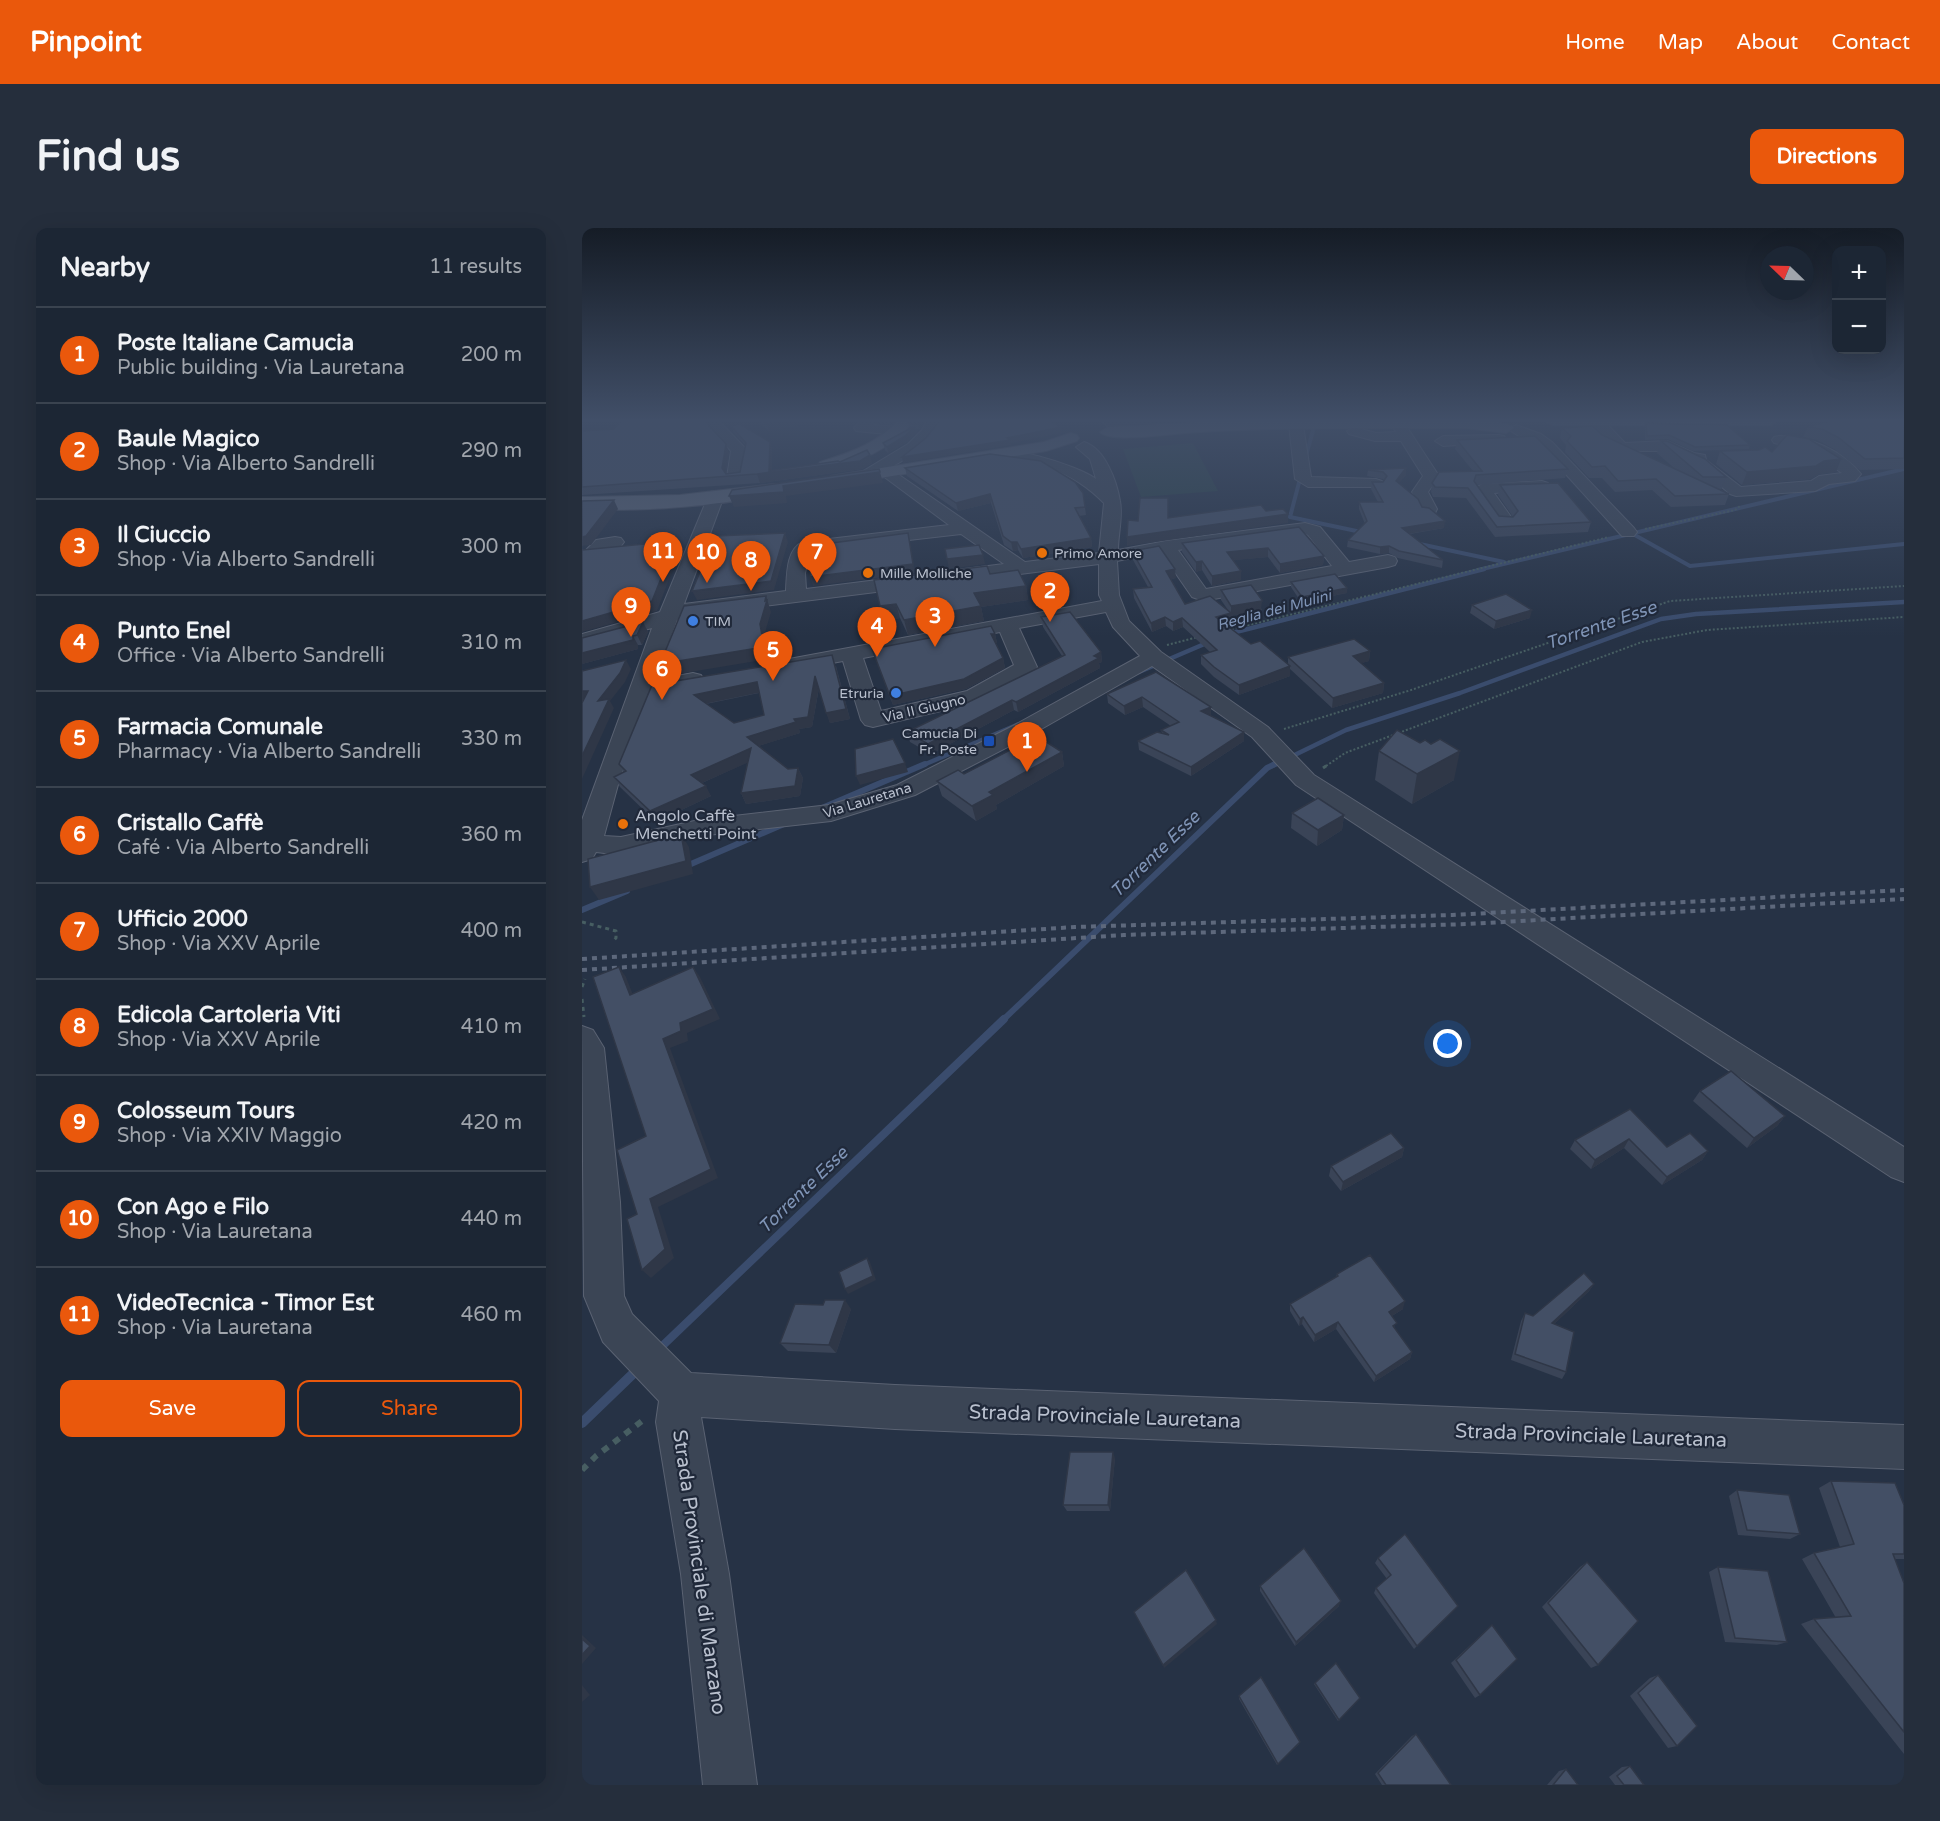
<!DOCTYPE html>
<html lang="en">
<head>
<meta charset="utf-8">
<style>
	:root { --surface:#1c2634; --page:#252e3c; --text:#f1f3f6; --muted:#a0a5ac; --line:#3a434f; --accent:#ea580c }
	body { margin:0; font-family:"Varela Round",sans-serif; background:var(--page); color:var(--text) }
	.controls { position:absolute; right:18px; top:18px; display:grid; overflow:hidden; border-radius:12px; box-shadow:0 6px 24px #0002 }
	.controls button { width:54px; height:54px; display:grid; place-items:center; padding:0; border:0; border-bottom:2px solid var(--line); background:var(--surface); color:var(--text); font:30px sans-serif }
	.compass { position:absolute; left:1178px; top:18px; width:54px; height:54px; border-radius:50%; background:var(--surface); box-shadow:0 6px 24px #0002; rotate:293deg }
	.you { position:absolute; left:866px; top:816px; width:21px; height:21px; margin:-15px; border:4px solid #fff; border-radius:50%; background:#1a73e8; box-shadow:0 0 0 9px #1a73e833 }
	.badge { display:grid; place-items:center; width:39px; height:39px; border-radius:50%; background:var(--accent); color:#fff; font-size:20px; font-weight:700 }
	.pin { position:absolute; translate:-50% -50px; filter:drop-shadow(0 2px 3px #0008) }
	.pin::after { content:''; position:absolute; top:32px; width:21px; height:18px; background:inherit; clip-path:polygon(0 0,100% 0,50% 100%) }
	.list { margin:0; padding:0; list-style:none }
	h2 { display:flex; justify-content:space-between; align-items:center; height:78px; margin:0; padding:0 24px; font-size:26px }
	h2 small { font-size:20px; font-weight:400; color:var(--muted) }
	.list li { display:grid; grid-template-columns:39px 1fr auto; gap:18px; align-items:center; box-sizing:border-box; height:96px; padding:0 24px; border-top:2px solid var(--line) }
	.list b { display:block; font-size:22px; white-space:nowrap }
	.list p { margin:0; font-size:20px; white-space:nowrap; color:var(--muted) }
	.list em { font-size:20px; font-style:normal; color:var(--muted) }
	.actions { display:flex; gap:12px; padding:18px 24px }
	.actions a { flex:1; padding:14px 0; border:2px solid var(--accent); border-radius:12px; text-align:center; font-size:21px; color:var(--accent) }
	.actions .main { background:var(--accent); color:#fff }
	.map { position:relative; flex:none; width:1322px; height:1557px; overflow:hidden; border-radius:12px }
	header { display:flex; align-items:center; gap:36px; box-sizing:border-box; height:84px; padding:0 30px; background:var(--accent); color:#fff }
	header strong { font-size:28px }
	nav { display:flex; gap:33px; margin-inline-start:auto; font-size:21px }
	.intro { display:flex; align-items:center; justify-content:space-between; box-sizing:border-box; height:144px; padding:0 36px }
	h1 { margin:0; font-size:42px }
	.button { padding:15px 27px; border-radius:12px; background:var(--accent); color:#fff; font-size:21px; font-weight:700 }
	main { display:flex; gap:36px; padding:0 36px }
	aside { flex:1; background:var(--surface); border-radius:12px; box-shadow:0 6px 24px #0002 }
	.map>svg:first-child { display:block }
	.green { fill:#294146 }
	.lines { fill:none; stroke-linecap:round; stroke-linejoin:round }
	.stream-far4 { stroke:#3a4c6d; stroke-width:4 }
	.stream-far3 { stroke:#3a4c6d; stroke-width:4.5 }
	.stream-far2 { stroke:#3a4c6d; stroke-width:6 }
	.stream-far1 { stroke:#3a4c6d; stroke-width:8 }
	.stream { stroke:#3a4c6d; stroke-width:10 }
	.minor-casing { stroke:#5a6272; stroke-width:2 }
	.major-casing { stroke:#454d5e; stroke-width:2 }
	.path-far2 { stroke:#475e62; stroke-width:2; stroke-dasharray:2 2; stroke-linecap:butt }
	.path-far1 { stroke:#475e62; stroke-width:3; stroke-dasharray:4 4; stroke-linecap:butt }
	.path { stroke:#475e62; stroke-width:6; stroke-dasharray:7 7; stroke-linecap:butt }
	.minor { fill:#3b4555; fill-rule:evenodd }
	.major { fill:#596375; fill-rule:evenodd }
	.rail { stroke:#5d687c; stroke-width:4; stroke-dasharray:5 5; stroke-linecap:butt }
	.wall { fill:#3a4457; fill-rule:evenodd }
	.shaded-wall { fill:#2f3747 }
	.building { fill:#434f65; stroke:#2f3747; stroke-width:1.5; fill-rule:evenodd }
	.food-dot { fill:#e8710a; stroke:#20293a; stroke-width:2 }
	.shop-dot { fill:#3f7fe0; stroke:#20293a; stroke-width:2 }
	.transit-dot { fill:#1a4fb4; stroke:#20293a; stroke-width:2 }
	.labels { text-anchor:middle; stroke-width:4.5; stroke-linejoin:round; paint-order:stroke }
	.far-poi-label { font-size:14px; fill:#b9c0ce; stroke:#20293a; text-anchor:start }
	.far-street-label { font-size:14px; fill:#b9c0ce; stroke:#20293a }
	.far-water-label { font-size:15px; font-style:italic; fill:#7f94b6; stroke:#20293a }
	.poi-label { font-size:16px; fill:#b9c0ce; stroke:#20293a; text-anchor:start }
	.water-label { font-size:18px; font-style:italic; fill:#7f94b6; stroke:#20293a }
	.near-street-label { font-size:20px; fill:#b9c0ce; stroke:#20293a }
</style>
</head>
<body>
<header>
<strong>Pinpoint</strong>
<nav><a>Home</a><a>Map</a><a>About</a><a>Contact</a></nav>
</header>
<div class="intro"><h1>Find us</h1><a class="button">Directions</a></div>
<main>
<aside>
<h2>Nearby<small>11 results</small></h2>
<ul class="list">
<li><span class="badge">1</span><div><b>Poste Italiane Camucia</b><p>Public building · Via Lauretana</p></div><em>200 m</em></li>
<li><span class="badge">2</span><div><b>Baule Magico</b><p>Shop · Via Alberto Sandrelli</p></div><em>290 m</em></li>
<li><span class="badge">3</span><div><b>Il Ciuccio</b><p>Shop · Via Alberto Sandrelli</p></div><em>300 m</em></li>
<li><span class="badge">4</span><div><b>Punto Enel</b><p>Office · Via Alberto Sandrelli</p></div><em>310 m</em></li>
<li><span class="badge">5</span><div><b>Farmacia Comunale</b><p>Pharmacy · Via Alberto Sandrelli</p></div><em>330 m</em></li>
<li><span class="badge">6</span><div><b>Cristallo Caffè</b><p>Café · Via Alberto Sandrelli</p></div><em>360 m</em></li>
<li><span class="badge">7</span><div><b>Ufficio 2000</b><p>Shop · Via XXV Aprile</p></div><em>400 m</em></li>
<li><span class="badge">8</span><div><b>Edicola Cartoleria Viti</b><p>Shop · Via XXV Aprile</p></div><em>410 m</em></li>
<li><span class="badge">9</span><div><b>Colosseum Tours</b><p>Shop · Via XXIV Maggio</p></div><em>420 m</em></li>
<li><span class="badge">10</span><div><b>Con Ago e Filo</b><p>Shop · Via Lauretana</p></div><em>440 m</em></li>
<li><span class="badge">11</span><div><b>VideoTecnica - Timor Est</b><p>Shop · Via Lauretana</p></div><em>460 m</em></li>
</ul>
<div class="actions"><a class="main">Save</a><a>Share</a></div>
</aside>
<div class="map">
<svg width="1322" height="1557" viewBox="0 0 1322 1557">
	<rect width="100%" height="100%" fill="#263245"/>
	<polygon class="green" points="611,215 636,263 559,269 541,221"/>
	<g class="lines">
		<g class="stream-far4">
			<polyline points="723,231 734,192"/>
			<polyline points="719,247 708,289 784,305"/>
			<polyline points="1051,306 1108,338 1322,316"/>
			<polyline points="833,315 922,334"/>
			<polyline points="896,342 1322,241"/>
		</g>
		<g class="stream-far3">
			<polyline points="646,406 902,341"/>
			<polyline points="557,444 627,414"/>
			<polyline points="339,538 437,496"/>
			<polyline points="690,538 764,502 878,465 1079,391 1114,386 1322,374"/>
		</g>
		<g class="stream-far2">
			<polyline points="240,580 343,536"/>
			<polyline points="102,639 202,596"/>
			<polyline points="0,682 45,663"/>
			<polyline points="421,792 685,540 693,536"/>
		</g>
		<polyline class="stream-far1" points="75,1123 422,791"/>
		<polyline class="stream" points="0,1195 56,1141"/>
		<g class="minor-casing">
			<g id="minor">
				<polygon points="121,192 136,192 165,222 159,252 147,252 145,249 149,223"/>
				<polygon points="280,192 295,192 291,197 315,199 322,203 315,207 274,203 272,200"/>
				<path d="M 345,192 L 359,192 C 347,216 331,228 307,240 L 443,334 L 517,325 L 522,275 C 507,260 490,248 470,241 C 456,236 406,235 400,228 C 415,211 497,238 514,251 L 508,231 L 494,219 L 502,214 C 523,220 535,254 538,273 C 541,288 536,307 536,322 L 584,313 L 723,295 L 738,299 L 767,334 L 806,327 L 813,329 L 815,333 L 813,337 L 806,339 L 621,373 L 610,369 L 579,324 L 535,333 L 537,367 L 547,393 L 579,424 L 686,499 L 732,547 L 1322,919 L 1322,954 L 1309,949 L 714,557 L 670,509 L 570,438 L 447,508 L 333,567 L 249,593 L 117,608 L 39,627 L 14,624 L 10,631 L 0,634 L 0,592 L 70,400 L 0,418 L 0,406 L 78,384 L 128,264 L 134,263 L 142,268 L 102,376 L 204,363 C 205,347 204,321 221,314 L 367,297 L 297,245 L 281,253 L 273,248 L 326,216 L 340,202 ZM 722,305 L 726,307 L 750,338 L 624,361 L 596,322 ZM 379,306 L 422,336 L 224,361 L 223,345 L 228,324 L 231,323 ZM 517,336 L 517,367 L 520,373 L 207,431 L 199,432 L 196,437 L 199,442 L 207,443 L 261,433 L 279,492 L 283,497 L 291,499 L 401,473 L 452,444 L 455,439 L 437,400 L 524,384 L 531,399 L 558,428 L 431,498 L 315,557 L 247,577 L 117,592 L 39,609 L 22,608 L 37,553 L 68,466 L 119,457 L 122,452 L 119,447 L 111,445 L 73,452 L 95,392 L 109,387 ZM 418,404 L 432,437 L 385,463 L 299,483 L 281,430 Z"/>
				<path d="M 520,192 C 530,191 538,194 547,194 C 580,194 614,188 646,192 L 639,196 L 545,203 L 526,199 Z"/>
				<polygon points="816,192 821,193 857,248 846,264 855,281 853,285 841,285 830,264 841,248 819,213 793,213 767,206 765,203 772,199 794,205 814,204 809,196"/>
				<path d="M 1007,192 L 1021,192 L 1043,215 L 1085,213 L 1112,225 L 1123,227 L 1124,232 L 1159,259 L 1229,253 L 1237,248 L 1260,245 L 1223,221 L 1192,215 L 1190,212 L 1192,209 L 1197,208 C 1227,208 1260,222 1279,246 L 1273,253 L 1247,256 L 1233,263 L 1154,268 L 1148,266 L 1120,242 L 1082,223 L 1034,223 Z"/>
				<polygon points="714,193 721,197 729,249 794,251 800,253 802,256 800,259 726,259 713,251 707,197"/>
				<path d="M 934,197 L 959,206 L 970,214 L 1052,300 L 1055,304 L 1052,308 L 1040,308 L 960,220 C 950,213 935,209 927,201 Z"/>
				<polygon points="917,207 922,208 924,211 922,214 861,218 853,213 861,208"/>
				<polygon points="960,253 966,255 968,258 966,261 912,265 932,293 929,297 917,297 892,261 900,256"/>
				<polygon points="33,309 39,310 42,314 39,318 26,321 13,327 7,326 4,322 14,312"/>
				<polygon points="0,798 11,802 22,820 38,974 42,1068 50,1086 109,1145 313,1157 1322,1197 1322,1241 313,1201 119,1189 147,1346 175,1557 121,1557 99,1346 74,1194 77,1173 21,1114 2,1068"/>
			</g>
		</g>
		<g class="major-casing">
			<g id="major">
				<path d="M 316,192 L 332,192 C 311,221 277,234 244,242 L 236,237 L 238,234 C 267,225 297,215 316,192 Z"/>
				<path d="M 794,192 C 816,192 921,187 932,200 L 924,205 L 883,200 C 790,201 696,198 603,205 C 588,206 527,215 518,204 L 526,199 L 634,193 Z"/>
				<polygon points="964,192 1197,192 1189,197 971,197 966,195"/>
				<polygon points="489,205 495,207 497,210 495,213 464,223 255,257 249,256 247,252 249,248 255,247 462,214"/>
				<path d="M 192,256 L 198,257 L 201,261 L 198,265 C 151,276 47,287 0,279 L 0,269 L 3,269 L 98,267 Z"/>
			</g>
		</g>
		<g class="path-far2">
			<polyline points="1063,301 1153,282 1158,278"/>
			<polyline points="646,402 1027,309"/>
			<polyline points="585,417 616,409"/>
			<polyline points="702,501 829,462 1088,373 1322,358"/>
			<polyline points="744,538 763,525 1060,414 1125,402 1322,389"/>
		</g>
		<g class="path-far1">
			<polyline points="741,540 747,536"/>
			<polyline points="0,694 34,703 34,710 30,714"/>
			<polyline points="0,759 3,751"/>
			<polyline points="0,771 2,789"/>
		</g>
		<polyline class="path" points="0,1242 14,1228 64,1190"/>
		<use href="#minor" class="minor"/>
		<use href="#major" class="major"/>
		<g class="rail">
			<polyline points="0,731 493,699 870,687 1322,662"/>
			<polyline points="0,742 542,707 886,696 1322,671"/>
		</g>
	</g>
	<g class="wall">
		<polygon points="174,192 241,192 187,203"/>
		<polygon points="294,192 314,192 309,196 295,195"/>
		<polygon points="344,192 338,201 334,201 335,204 325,214 306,225 303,222 301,215 328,201 326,195"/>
		<polygon points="1322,192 1322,241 1278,242 1252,221 1235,212 1221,209 1226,199"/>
		<polygon points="1064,195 1168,217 1167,221 1111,223 1086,211 1063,212 1063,199"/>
		<polygon points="149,198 188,214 190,222 190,242 258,234 290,235 280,241 178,255 0,267 0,203 147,224 144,246 158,244 164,218 152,205"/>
		<polygon points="980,200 1020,207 1092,240 1075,225 1079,213 1144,249 1139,262 1138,262 1147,266 1143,277 1089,279 1070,262 1033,264 1020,250 1007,250 983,224 984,217 978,210"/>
		<polygon points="875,212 986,241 983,250 895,257 917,288 931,289 916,267 918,257 1009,294 1006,304 913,309 884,270 851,269 849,264 850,255 891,243 873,221"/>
		<polygon points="1138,223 1190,224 1259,231 1254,244 1237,246 1228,251 1160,257 1134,236"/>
		<polygon points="323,240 501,265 504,287 497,288 509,310 510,319 441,330 436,322 431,323 422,317 409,275 376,283 325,248"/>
		<polygon points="786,242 824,247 816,255 862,300 828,306 861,332 860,340 816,330 807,325 798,326 765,319 766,312 783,296 777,281 777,274 796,274 789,261 790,254 801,254 802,252 801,251 785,248"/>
		<polygon points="717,299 742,328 741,337 698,345 686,329 651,332 659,343 659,352 630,358 620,342 614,344 600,324 600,315"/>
		<polygon points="550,323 594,350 589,351 603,376 646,382 639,372 639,362 680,381 679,382 649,388 649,394 642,396 669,416 706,436 706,429 788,423 787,433 779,435 802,455 801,465 750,480 708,441 708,448 657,467 632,449 619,436 619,427 628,424 601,399 591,403 584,398 570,404 552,370 551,361 566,359 551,332"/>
		<polygon points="408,346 444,358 446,372 399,379 402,393 326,407 318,390 302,393 298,378"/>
		<polygon points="709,354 765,360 765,365 719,374 709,359"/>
		<polygon points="890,377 948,390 912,401 888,385"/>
		<polygon points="459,389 519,424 520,434 517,435 518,440 436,484 432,482 349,526 328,514 325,504 480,428 461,399"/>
		<polygon points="61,394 66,404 60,417 56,417 56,421 0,436"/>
		<polygon points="413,406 415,415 413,415 421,430 423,440 384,461 311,477 290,421"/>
		<path d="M 254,438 L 268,491 L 248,495 L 237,460 L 230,499 L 217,501 L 218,505 L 176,518 L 206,541 L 216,540 L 221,550 L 218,568 L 164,576 L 159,565 L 166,534 L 120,555 L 129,568 L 74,594 L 38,559 L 32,549 L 42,544 L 37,536 L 70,457 ZM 177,465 L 182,487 L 152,495 L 124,476 Z"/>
		<polygon points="574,444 629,488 662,504 662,513 609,548 557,522 556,513 580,505 579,502 589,498 561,479 543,487 526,475 525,466"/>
		<polygon points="838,515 872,552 830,576 793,552 797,523"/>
		<polygon points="480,524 482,538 414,577 415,581 394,593 360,568 355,553"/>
		<polygon points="710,585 762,587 760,602 735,618 709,600"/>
		<polygon points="1118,863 1203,888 1195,898 1165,920 1111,873"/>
		<polygon points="1048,881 1085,919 1126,923 1120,932 1080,957 1042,920 1009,941 988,921 993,912"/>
		<polygon points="822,920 820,929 759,963 747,948 749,938"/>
		<polygon points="755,1046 821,1081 810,1088 813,1101 830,1124 828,1131 792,1154 754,1101 732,1114 720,1096 717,1098 708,1083 708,1076 754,1049"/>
		<polygon points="1012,1056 1007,1063 972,1096 984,1144 980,1151 929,1132 939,1093 943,1085 951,1088"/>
		<polygon points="269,1081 254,1125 206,1123 198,1115"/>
		<polygon points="533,1230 528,1283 485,1283 481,1277"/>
		<polygon points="1249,1253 1322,1277 1322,1331 1313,1331 1322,1355 1322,1526 1219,1396 1232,1391 1254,1390 1220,1331 1232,1325 1258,1319 1237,1260"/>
		<polygon points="1155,1262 1218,1306 1208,1311 1156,1307 1147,1268"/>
		<polygon points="796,1330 876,1378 832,1421 792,1365 794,1360 805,1351 793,1335"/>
		<polygon points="1005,1334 1016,1437 1009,1440 960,1379 998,1339"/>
		<polygon points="1136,1339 1205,1414 1195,1417 1143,1414 1127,1344"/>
		<polygon points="678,1358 757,1378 713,1418 678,1363"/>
		<polygon points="910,1397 898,1467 893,1470 869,1435"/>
		<polygon points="1076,1447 1095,1518 1086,1520 1048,1468 1068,1450"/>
		<polygon points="733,1455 778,1470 756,1493 732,1456"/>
		<polygon points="657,1468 717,1516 695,1537 657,1471"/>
		<polygon points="834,1506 869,1557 800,1557 793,1546 830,1508"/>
		<polygon points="1048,1538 1062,1557 1033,1557 1027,1549 1040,1539"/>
		<polygon points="984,1541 996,1557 965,1557 977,1543"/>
	</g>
	<g class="shaded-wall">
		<polygon points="209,192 241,192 187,203 185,196"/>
		<polygon points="308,192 314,192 309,196"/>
		<polygon points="339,192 344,192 338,201 336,196"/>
		<polygon points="333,198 335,204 325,214 306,225 305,219"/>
		<polygon points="479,199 480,205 429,215 429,217 321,235 320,229"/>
		<polygon points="188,214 190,222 190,244 278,233 288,227 290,235 280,241 178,255 175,246 187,243"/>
		<polygon points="144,216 147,224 143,249 140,240"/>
		<polygon points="1259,231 1254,244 1237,246 1228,251 1160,257 1165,244"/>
		<polygon points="824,240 824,247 813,260 814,253"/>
		<polygon points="298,244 301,255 204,268 205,275 152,279 147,268 201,258"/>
		<polygon points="408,266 409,275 376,283 374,275"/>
		<polygon points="32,272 36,281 9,317 0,318 0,309"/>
		<polygon points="706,286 706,295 545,318 545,309"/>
		<polygon points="863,293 862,300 819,307 820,300"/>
		<polygon points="203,305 206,314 192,362 115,372 110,363"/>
		<polygon points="326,305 333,345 231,358 228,349"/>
		<polygon points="509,310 510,319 441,330 439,321"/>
		<polygon points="94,313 98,322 75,383 0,404 0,393"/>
		<polygon points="429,314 435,314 436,322 431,323"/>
		<polygon points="807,318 807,325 798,326 798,319"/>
		<polygon points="686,320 686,329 645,333 645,324"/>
		<polygon points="401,327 403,336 367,341 365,331"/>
		<polygon points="742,328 741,337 698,345 698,336"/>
		<polygon points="620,333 620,342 614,344 614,334"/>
		<polygon points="593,341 594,350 585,352 584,343"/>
		<polygon points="659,343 659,352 630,358 630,348"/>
		<polygon points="444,358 446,372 399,379 402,393 326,407 322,392 392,365"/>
		<polygon points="765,360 765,365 719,374 720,369"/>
		<polygon points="184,368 189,384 182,408 187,431 84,448 78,436 178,396"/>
		<polygon points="680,372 679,382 649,388 649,378"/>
		<polygon points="314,376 318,390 302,393 298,378"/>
		<polygon points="950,382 948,390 912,401 914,393"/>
		<polygon points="649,385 649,394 634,398 634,389"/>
		<polygon points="583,389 584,398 570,404 569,395"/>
		<polygon points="600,390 601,399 591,403 591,394"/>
		<polygon points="61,394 66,404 60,417 55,407"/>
		<polygon points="409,406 413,406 415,415 411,416"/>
		<polygon points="51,408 56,417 56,421 0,436 0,425"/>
		<polygon points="788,423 787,433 770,438 771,428"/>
		<polygon points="519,424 520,434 517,435 518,440 436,484 434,474"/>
		<polygon points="250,427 268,491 248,495 244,485"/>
		<polygon points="421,430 423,440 384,461 311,477 308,468"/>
		<polygon points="44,432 49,441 43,454 28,473 32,480 0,551 0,528 16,473"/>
		<polygon points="708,438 708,448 657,467 657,457"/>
		<polygon points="233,448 237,459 230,499 217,501 218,505 170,520 165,509 212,491"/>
		<polygon points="175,454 180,464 117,477 112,467"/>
		<polygon points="802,455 801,465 750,480 751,470"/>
		<polygon points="0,463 6,463 12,472 0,474"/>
		<polygon points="560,469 561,479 543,487 542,478"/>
		<polygon points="430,472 432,482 349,526 346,516"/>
		<polygon points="629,479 629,488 619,483"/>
		<polygon points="662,504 662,513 609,548 609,539"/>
		<polygon points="169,520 174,531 115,557 109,547"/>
		<polygon points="878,523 872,552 830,576 835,546"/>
		<polygon points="480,524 482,538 414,577 415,581 394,593 390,578 407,564"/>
		<polygon points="323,535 326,544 278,557 274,548"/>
		<polygon points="216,540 221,550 218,568 164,576 159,565"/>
		<polygon points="124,558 129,568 74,594 68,583"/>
		<polygon points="762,587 760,602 735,618 736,602"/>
		<polygon points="99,606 107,619 111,646 17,672 8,659"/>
		<polygon points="37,739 44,749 55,777 48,767"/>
		<polygon points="111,739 118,749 138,791 105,805 106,813 88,820 136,950 76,979 92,1030 69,1050 60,1042 68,971 81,811 98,795"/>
		<polygon points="1203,888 1195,898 1165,920 1172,910"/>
		<polygon points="1047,911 1042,920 1009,941 1013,932"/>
		<polygon points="822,920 820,929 759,963 761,954"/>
		<polygon points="1126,923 1120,932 1080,957 1085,949"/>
		<polygon points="285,1030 288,1034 294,1052 266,1066 263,1061"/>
		<polygon points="1012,1056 1007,1063 965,1103 970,1095"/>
		<polygon points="263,1072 269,1081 254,1125 247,1117"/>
		<polygon points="823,1073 821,1081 805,1091 807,1084"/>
		<polygon points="721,1089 720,1096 717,1098 718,1091"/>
		<polygon points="756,1094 754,1101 732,1114 733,1107"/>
		<polygon points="830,1124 828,1131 792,1154 794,1148"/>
		<polygon points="531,1224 533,1230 528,1283 526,1277"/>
		<polygon points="759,1373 757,1378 713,1418 714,1414"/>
		<polygon points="634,1392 635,1396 582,1440 581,1437"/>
		<polygon points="0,1407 14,1420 0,1436"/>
		<polygon points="0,1457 8,1467 0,1474"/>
	</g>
	<g class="building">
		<polygon points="39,192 122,192 144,216 140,240 144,246 158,244 164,215 149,198 158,196 188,214 187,243 256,233 258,234 285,222 288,227 278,233 175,246 0,259 0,203 32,201"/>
		<polygon points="180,192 209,192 185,196"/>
		<polygon points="329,192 339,192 336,196 326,195"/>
		<polygon points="357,192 467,192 479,199 425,210 428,212 320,229 344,210 355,196"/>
		<polygon points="1250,192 1322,192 1322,230 1283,231 1257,210 1240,201 1226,199"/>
		<polygon points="1064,195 1145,197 1168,217 1113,219 1087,207 1065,208"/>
		<polygon points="333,198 323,208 305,219 301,215"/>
		<polygon points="1011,198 1020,207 1147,266 1093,268 1074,251 1036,253 1023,238 1010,239 985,213 989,208 980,200"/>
		<polygon points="1205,207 1227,211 1259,231 1242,233 1234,238 1165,244 1138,223 1177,222 1183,219 1190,224"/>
		<polygon points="953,208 986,241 894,247 892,253 917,288 931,289 936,283 918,257 976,255 1009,294 915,299 886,260 853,259 850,255 857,244 900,243 875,212"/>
		<polygon points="1079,213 1085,213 1123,231 1144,249 1121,249"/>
		<polygon points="408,226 459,233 493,254 501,265 503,279 493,280 509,310 439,321 435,314 429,314 421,308 408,266 374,275 323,240"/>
		<polygon points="824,240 814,253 836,271 840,279 847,280 863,293 820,300 861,332 817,323 807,318 798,319 766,312 785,293 777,274 801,274 790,254 801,254 805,248 801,244 786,242"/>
		<polygon points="297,241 298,244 201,258 202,264 147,268 150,262"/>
		<polygon points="558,270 586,270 586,290 679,277 684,283 701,281 706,286 545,309 546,292 556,293"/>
		<polygon points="32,272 4,308 0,309 0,273"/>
		<polygon points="717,299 742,328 698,336 686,320 645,324 659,343 630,348 620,333 614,334 600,315"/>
		<polygon points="203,305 189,353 110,363 133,308"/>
		<polygon points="326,305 331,336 228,349 227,318"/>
		<polygon points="94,313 70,373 0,393 0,322"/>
		<polygon points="397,317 401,327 365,331 363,321"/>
		<polygon points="577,318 593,341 584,343 603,376 628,368 649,385 634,389 669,416 678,413 708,438 657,457 632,439 619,427 635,422 600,390 591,394 583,389 569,395 551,361 570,359 550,323"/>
		<polygon points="405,338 408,346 436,342 444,358 392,365 399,378 322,392 314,376 298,378 292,352"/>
		<polygon points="753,346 765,360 720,369 709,354"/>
		<polygon points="669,357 680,372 680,373 649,378 639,362"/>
		<polygon points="924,366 950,382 914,393 890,377"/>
		<polygon points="184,368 183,373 185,372 178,396 182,419 78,436 102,378"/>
		<polygon points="488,384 519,424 512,428 517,430 434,474 430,472 346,516 325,504 483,427 459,389"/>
		<polygon points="61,394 55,407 51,408 51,412 0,425 0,410"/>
		<polygon points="409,398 413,406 409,406 421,430 382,451 308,468 290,421"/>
		<polygon points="772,411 788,423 771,428 802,455 751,470 706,429"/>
		<path d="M 250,427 L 264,481 L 244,485 L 233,448 L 226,489 L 212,491 L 214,494 L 165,509 L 206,541 L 216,540 L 213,558 L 159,565 L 169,520 L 109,547 L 124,558 L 68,583 L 32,549 L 44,543 L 37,536 L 70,457 ZM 175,454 L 182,487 L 152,495 L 112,467 Z"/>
		<polygon points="44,432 38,445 16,473 27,471 0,528 0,475 6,463 0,463 0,443"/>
		<polygon points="574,444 629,479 619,483 662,504 609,539 556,513 575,504 587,507 579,502 597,494 560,469 542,478 525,466"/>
		<polygon points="815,502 838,515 843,512 849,516 858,511 878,523 835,546 797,523"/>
		<polygon points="455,508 480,524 407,564 411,567 390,578 355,553 376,542 382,546"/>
		<polygon points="311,511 323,535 274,548 273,521"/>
		<polygon points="736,570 762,587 736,602 710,585"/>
		<polygon points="99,606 104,633 8,659 6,631"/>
		<polygon points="37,739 48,767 111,739 131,781 98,795 99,803 81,811 129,941 68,971 83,1021 60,1042 45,991 55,986 35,922 64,908 11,749"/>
		<polygon points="1149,843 1203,888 1172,910 1118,863"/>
		<polygon points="1048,881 1085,919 1108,905 1126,923 1085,949 1047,911 1013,932 993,912"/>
		<polygon points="809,905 822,920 761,954 749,938"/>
		<polygon points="788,1027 823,1073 807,1084 815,1095 811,1098 830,1124 794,1148 756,1094 733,1107 721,1089 718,1091 708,1076 756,1048 755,1046"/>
		<polygon points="285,1030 291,1048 263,1061 257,1044"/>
		<polygon points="1002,1045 1012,1056 970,1095 992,1104 984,1144 933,1126 943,1085 951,1088"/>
		<polygon points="243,1072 263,1072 247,1117 198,1115 213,1076 241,1077"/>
		<polygon points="488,1224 531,1224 526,1277 481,1277"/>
		<polygon points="1249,1253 1313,1255 1322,1277 1322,1326 1311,1326 1322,1355 1322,1504 1232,1391 1269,1388 1232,1325 1272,1316"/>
		<polygon points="1155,1262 1207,1267 1218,1306 1165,1302"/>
		<polygon points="823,1306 876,1378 835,1418 794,1360 809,1347 796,1330"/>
		<polygon points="722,1320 759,1373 714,1414 678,1358"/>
		<polygon points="1005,1334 1056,1393 1016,1437 966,1375"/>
		<polygon points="1136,1339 1186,1343 1205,1414 1153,1410"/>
		<polygon points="604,1342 634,1392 581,1437 552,1384"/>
		<polygon points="910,1397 935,1431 898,1467 874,1432"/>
		<polygon points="0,1411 8,1418 0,1427"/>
		<polygon points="754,1435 778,1470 757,1492 733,1455"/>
		<polygon points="1076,1447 1115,1498 1095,1518 1056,1465"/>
		<polygon points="679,1449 718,1514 696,1536 657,1468"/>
		<polygon points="834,1506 869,1557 804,1557 796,1545"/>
		<polygon points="1048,1538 1062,1557 1042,1557 1035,1548"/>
		<polygon points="984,1541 996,1557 971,1557"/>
	</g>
	<linearGradient id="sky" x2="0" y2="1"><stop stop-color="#151c26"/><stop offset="0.47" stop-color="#414f68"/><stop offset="1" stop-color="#414f68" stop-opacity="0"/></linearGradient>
	<rect width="1322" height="409" fill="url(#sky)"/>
	<g class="food-dot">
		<circle cx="460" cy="325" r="6"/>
		<circle cx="286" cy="345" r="6"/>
		<circle cx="41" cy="596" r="6"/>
	</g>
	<g class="shop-dot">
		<circle cx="111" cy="393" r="6"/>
		<circle cx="314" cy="465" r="6"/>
	</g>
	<rect class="transit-dot" x="401" y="507" width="12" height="12" rx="3"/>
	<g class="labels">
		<g class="far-poi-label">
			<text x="472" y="330">Primo Amore</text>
			<text x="298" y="350">Mille Molliche</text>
			<text x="123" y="398">TIM</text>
			<text x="302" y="470" text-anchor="end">Etruria</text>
			<text x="395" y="510" text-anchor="end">Camucia Di<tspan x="395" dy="16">Fr. Poste</tspan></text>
		</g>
		<g class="far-street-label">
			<text transform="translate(342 480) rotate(-13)" y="5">Via II Giugno</text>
			<text transform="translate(285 572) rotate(-17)" y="5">Via Lauretana</text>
		</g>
		<g class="far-water-label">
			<text transform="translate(692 382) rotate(-15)" y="5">Reglia dei Mulini</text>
		</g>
		<g class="poi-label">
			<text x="53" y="593">Angolo Caffè<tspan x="53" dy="18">Menchetti Point</tspan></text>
		</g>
		<g class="water-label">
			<text transform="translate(1019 397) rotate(-19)" y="6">Torrente Esse</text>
			<text transform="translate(573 626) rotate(-44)" y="6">Torrente Esse</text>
			<text transform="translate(221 962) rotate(-44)" y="6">Torrente Esse</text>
		</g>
		<g class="near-street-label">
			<text transform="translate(523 1188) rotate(2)" y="7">Strada Provinciale Lauretana</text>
			<text transform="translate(1009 1207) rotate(2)" y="7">Strada Provinciale Lauretana</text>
			<text transform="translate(118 1344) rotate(82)" y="7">Strada Provinciale di Manzano</text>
		</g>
	</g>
</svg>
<div class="controls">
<button>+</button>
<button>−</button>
</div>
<svg class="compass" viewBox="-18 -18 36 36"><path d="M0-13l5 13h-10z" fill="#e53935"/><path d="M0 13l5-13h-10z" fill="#a0a5ac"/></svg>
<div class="you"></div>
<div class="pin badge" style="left:445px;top:544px">1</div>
<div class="pin badge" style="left:468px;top:394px">2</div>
<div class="pin badge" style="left:353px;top:419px">3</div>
<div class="pin badge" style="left:295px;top:429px">4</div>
<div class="pin badge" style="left:191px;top:453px">5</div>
<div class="pin badge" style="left:80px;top:472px">6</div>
<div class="pin badge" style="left:235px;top:355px">7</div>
<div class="pin badge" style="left:169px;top:363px">8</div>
<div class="pin badge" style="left:49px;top:409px">9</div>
<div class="pin badge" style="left:125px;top:355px">10</div>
<div class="pin badge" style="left:81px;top:354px">11</div>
</div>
</main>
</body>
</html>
